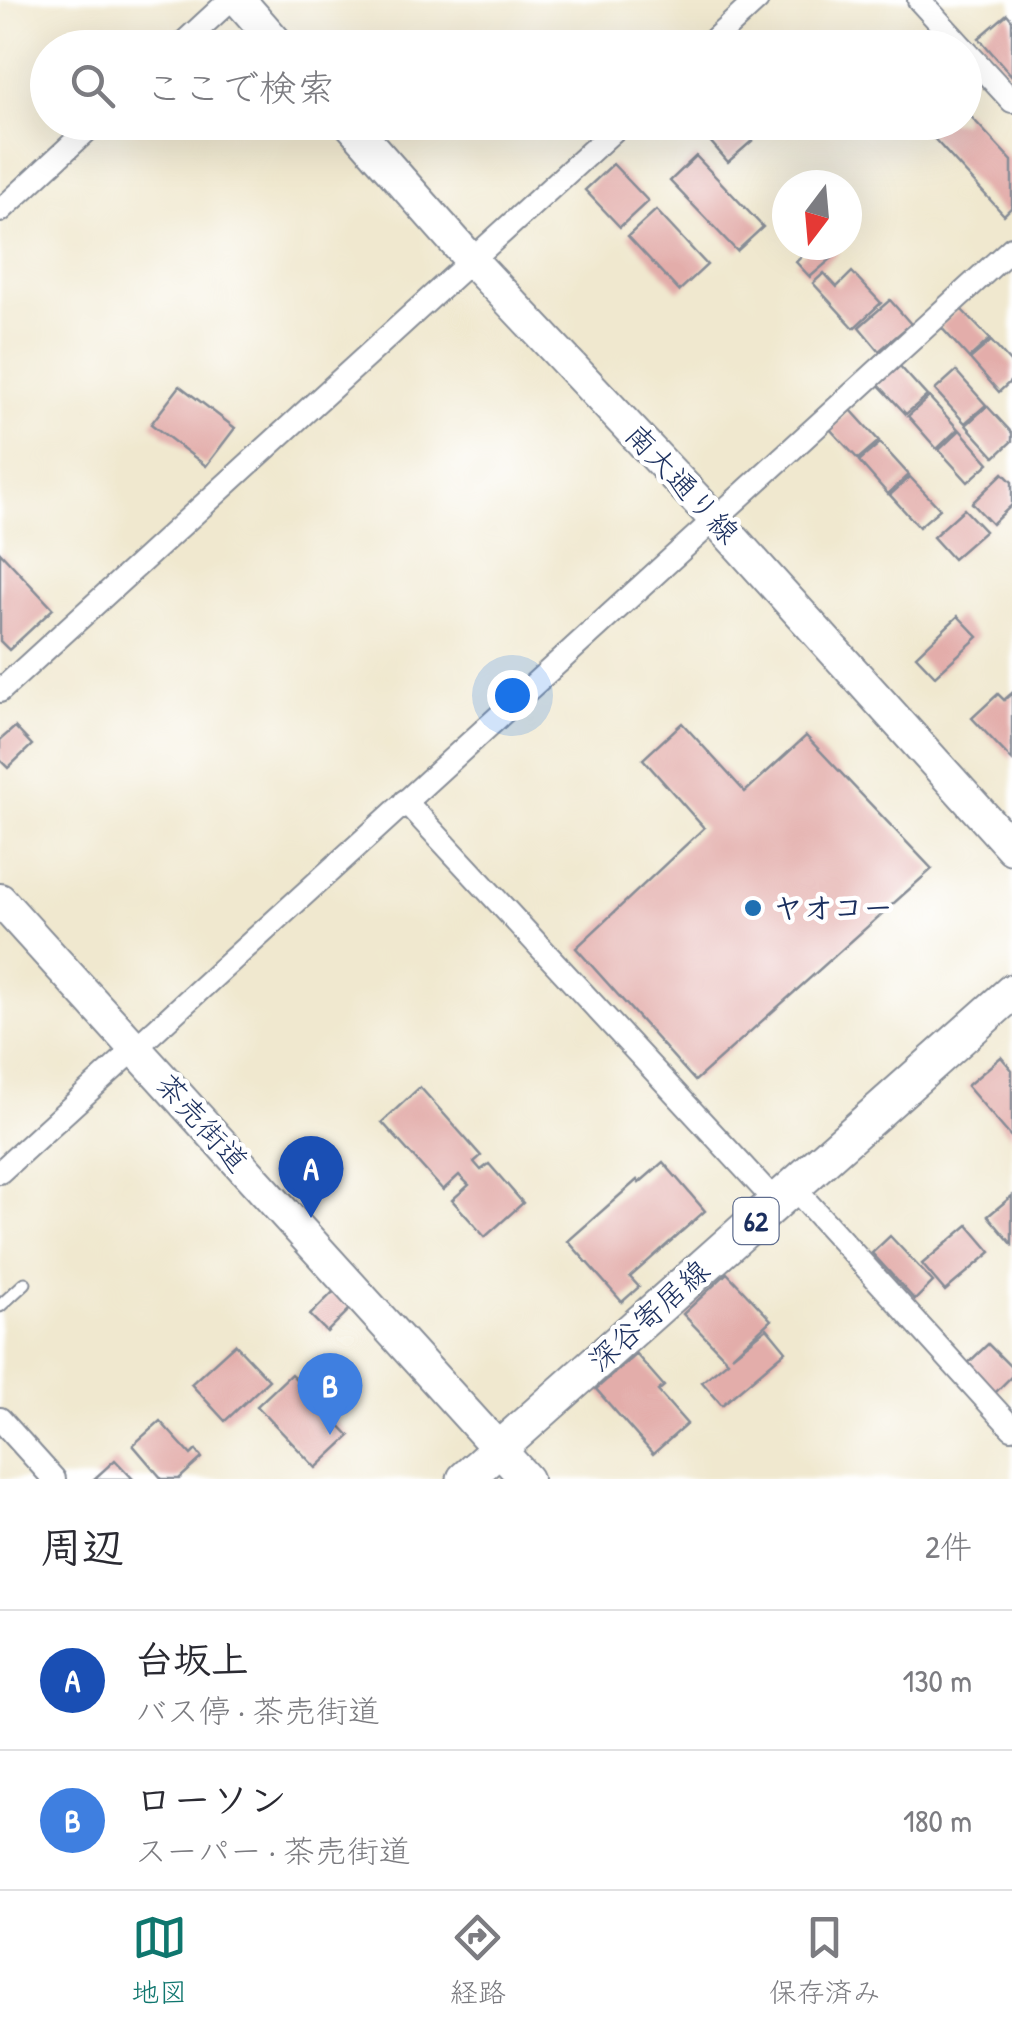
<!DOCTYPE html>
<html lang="ja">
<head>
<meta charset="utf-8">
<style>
	:root { --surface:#fff; --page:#f2f2f3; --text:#2b2b33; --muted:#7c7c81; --line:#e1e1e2; --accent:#0f766e }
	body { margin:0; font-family:"Patrick Hand","Klee One",sans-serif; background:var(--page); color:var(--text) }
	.compass { position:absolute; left:772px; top:170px; width:90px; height:90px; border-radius:50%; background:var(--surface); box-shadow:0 10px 40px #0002; rotate:196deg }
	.you { position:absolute; left:512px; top:695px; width:35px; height:35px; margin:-25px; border:8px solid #fff; border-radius:50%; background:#1a73e8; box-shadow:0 0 0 15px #1a73e833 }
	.badge { display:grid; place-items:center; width:65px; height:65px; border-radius:50%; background:var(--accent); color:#fff; font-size:32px; font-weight:700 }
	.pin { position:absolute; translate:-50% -82px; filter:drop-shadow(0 2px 5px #0008) }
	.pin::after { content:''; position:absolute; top:52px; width:35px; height:30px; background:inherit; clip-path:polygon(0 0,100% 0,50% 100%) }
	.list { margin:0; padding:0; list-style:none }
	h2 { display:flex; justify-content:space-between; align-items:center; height:130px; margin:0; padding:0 40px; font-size:42px }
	h2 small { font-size:32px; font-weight:400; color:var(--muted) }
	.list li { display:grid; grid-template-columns:65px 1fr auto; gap:30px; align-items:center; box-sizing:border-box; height:140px; padding:0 40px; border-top:2px solid var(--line) }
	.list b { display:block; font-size:38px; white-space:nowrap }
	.list p { margin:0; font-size:32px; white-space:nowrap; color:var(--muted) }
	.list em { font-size:32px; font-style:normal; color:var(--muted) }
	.icon { flex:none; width:55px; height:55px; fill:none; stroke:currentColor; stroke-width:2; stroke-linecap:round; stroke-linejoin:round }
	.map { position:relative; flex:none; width:1012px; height:1479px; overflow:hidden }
	.search { position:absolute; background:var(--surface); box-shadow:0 10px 40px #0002; left:30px; right:30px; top:30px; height:110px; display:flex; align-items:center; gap:25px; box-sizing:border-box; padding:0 35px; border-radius:55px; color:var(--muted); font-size:38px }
	.sheet { height:410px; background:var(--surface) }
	nav { display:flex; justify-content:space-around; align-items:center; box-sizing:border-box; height:140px; border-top:2px solid var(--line); background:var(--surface); font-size:28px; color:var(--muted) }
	nav a { display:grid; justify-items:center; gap:5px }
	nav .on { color:var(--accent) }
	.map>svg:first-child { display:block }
	.building { fill:#e3adaa }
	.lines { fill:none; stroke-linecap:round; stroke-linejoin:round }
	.lane-casing { stroke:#868c96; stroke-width:15 }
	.street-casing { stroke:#868c96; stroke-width:26 }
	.secondary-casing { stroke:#868c96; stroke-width:36 }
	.primary-casing { stroke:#868c96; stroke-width:39 }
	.lane { stroke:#fff; stroke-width:11 }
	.street { stroke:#fff; stroke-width:22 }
	.secondary { stroke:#fff; stroke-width:32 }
	.primary { stroke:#fff; stroke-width:35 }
	.poi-dot { fill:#1f6fb2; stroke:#fff; stroke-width:4 }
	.labels { text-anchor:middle; stroke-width:9; stroke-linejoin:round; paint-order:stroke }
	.shield { fill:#fff; stroke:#5f6d8e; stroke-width:2.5 }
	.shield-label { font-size:28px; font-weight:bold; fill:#1b2f5e }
	.street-label { font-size:30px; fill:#1b2f5e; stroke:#fff }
	.poi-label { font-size:30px; font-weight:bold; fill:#1b2f5e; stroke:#fff; text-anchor:start }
</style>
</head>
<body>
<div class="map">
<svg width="1012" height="1479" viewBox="0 0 1012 1479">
	<rect width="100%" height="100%" fill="#fff"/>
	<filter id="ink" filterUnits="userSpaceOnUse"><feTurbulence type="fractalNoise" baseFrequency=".01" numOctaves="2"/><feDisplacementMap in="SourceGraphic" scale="20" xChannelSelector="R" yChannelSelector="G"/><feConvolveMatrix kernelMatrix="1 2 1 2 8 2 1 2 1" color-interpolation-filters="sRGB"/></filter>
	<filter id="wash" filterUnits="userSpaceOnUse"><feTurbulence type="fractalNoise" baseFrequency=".0048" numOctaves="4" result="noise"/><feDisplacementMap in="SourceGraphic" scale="40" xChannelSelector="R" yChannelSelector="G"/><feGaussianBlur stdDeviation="2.25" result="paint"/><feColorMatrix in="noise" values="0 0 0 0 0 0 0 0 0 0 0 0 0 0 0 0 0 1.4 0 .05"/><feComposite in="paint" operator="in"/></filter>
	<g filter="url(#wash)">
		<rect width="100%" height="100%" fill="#f0e8cf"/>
		<g id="blocks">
			<g class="building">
				<polygon points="1007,14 1012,20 1012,76 979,38"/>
				<polygon points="964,109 1012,161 1012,207 1004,215 919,122 964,122"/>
				<polygon points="717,122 742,122 753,140 728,162 704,134"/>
				<polygon points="696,156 763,227 737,251 670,181"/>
				<polygon points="613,164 648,201 620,227 585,190"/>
				<polygon points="656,210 707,265 679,291 628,236"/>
				<polygon points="813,245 832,245 838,253 810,277 796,262"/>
				<polygon points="852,272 881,303 854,328 813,283 824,273 837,287"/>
				<polygon points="890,300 911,324 879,351 859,327"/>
				<polygon points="960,308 990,339 969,358 940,326"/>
				<polygon points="991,341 1012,364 1012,380 999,392 970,359"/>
				<polygon points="898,364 927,396 906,414 877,383"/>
				<polygon points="956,371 986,405 965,423 935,390"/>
				<polygon points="180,386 235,428 206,466 151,424"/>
				<polygon points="929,397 958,429 937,449 908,416"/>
				<polygon points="987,406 1012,433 1012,441 995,457 966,425"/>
				<polygon points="851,410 879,441 858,459 830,429"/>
				<polygon points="960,430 989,463 968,482 939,450"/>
				<polygon points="880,443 909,475 888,494 859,461"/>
				<polygon points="1003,473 1012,482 1012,505 992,524 972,503"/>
				<polygon points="910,477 940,509 919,527 890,495"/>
				<polygon points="964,509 985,531 953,559 933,537"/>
				<polygon points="0,552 53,609 9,650 0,641"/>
				<polygon points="958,616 978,637 935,676 916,656"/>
				<polygon points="1012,693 1012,760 972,718 998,694 1004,700"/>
				<polygon points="682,723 745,792 806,736 932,869 695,1081 576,948 704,828 643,759"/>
				<polygon points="15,727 32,745 8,768 0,760 0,740"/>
				<polygon points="1001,1057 1012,1070 1012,1138 967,1086"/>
				<polygon points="420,1087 481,1156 474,1162 481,1170 489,1164 523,1203 485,1237 452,1200 469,1185 459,1175 443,1190 382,1122"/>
				<polygon points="663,1162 705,1211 630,1277 639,1287 622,1302 568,1241 637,1180 639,1183"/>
				<polygon points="1012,1196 1012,1244 988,1216"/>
				<polygon points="968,1225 991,1252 945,1291 922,1264"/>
				<polygon points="890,1236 933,1282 915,1300 872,1253"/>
				<polygon points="727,1273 771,1320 732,1356 767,1328 786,1351 722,1405 702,1382 728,1361 683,1314"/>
				<polygon points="334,1291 350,1309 327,1332 310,1315"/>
				<polygon points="235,1344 269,1380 225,1421 191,1384"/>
				<polygon points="988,1344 1012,1368 1012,1376 994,1394 966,1365"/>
				<polygon points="636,1354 664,1386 658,1391 687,1424 653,1454 596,1389"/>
				<polygon points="291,1374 350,1436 316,1468 257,1406"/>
				<polygon points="160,1421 191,1455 196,1450 202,1458 179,1479 162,1479 133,1445"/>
				<polygon points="115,1460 133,1479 94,1479"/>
			</g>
		</g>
	</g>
	<g filter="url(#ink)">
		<use href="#blocks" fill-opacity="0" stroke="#868c96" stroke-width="2.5"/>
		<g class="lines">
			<g class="lane-casing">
				<polyline id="lane" points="0,1306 25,1283"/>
			</g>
			<g class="street-casing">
				<g id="street">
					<polyline points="919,0 963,48"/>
					<polyline points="178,48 230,0"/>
					<polyline points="705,48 757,0"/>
					<polyline points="964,49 1012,101"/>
					<polyline points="0,211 96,122"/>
					<polyline points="0,691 623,122"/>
					<polyline points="405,801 776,1202"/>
					<polyline points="0,1172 1012,248"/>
					<polyline points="793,1187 1012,1428"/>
					<polyline points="0,1419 54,1479"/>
				</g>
			</g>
			<g class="secondary-casing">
				<g id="secondary">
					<polyline points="239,0 281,48"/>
					<polyline points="349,122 472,261 714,518 1012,848"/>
					<polyline points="0,900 526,1479"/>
				</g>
			</g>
			<g class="primary-casing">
				<polyline id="primary" points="465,1479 1012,992"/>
			</g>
			<use href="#lane" class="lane"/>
			<use href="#street" class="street"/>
			<use href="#secondary" class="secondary"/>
			<use href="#primary" class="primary"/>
		</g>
	</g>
	<circle class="poi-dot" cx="753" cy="908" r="10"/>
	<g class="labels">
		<rect class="shield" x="733.5" y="1198" width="45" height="46" rx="8"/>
		<g class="shield-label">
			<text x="756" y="1231">62</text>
		</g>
		<g class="street-label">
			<text transform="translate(682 484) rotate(47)" y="10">南大通り線</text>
			<text transform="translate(202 1123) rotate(48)" y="10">茶売街道</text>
			<text transform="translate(649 1316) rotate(-42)" y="10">深谷寄居線</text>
		</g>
		<g class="poi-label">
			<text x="773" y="918">ヤオコー</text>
		</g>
	</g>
</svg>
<svg class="compass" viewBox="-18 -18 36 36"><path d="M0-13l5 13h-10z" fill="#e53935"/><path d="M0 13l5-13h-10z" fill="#7c7c81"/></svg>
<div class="you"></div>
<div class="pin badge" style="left:311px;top:1218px;background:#1a4fb4">A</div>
<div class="pin badge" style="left:330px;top:1435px;background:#3f7fe0">B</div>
<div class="search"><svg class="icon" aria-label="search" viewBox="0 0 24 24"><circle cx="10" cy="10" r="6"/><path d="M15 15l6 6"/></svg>ここで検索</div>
</div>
<section class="sheet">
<h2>周辺<small>2件</small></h2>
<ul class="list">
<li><span class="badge" style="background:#1a4fb4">A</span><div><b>台坂上</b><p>バス停 · 茶売街道</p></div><em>130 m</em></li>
<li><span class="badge" style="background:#3f7fe0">B</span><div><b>ローソン</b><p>スーパー · 茶売街道</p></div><em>180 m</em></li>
</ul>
</section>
<nav>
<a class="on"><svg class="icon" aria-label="map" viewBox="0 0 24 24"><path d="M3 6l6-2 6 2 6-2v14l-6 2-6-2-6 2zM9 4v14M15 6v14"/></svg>地図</a>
<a><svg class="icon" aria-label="directions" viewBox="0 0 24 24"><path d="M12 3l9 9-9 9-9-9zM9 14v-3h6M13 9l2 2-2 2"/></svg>経路</a>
<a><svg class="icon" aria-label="saved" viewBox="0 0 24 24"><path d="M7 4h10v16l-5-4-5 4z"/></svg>保存済み</a>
</nav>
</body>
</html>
